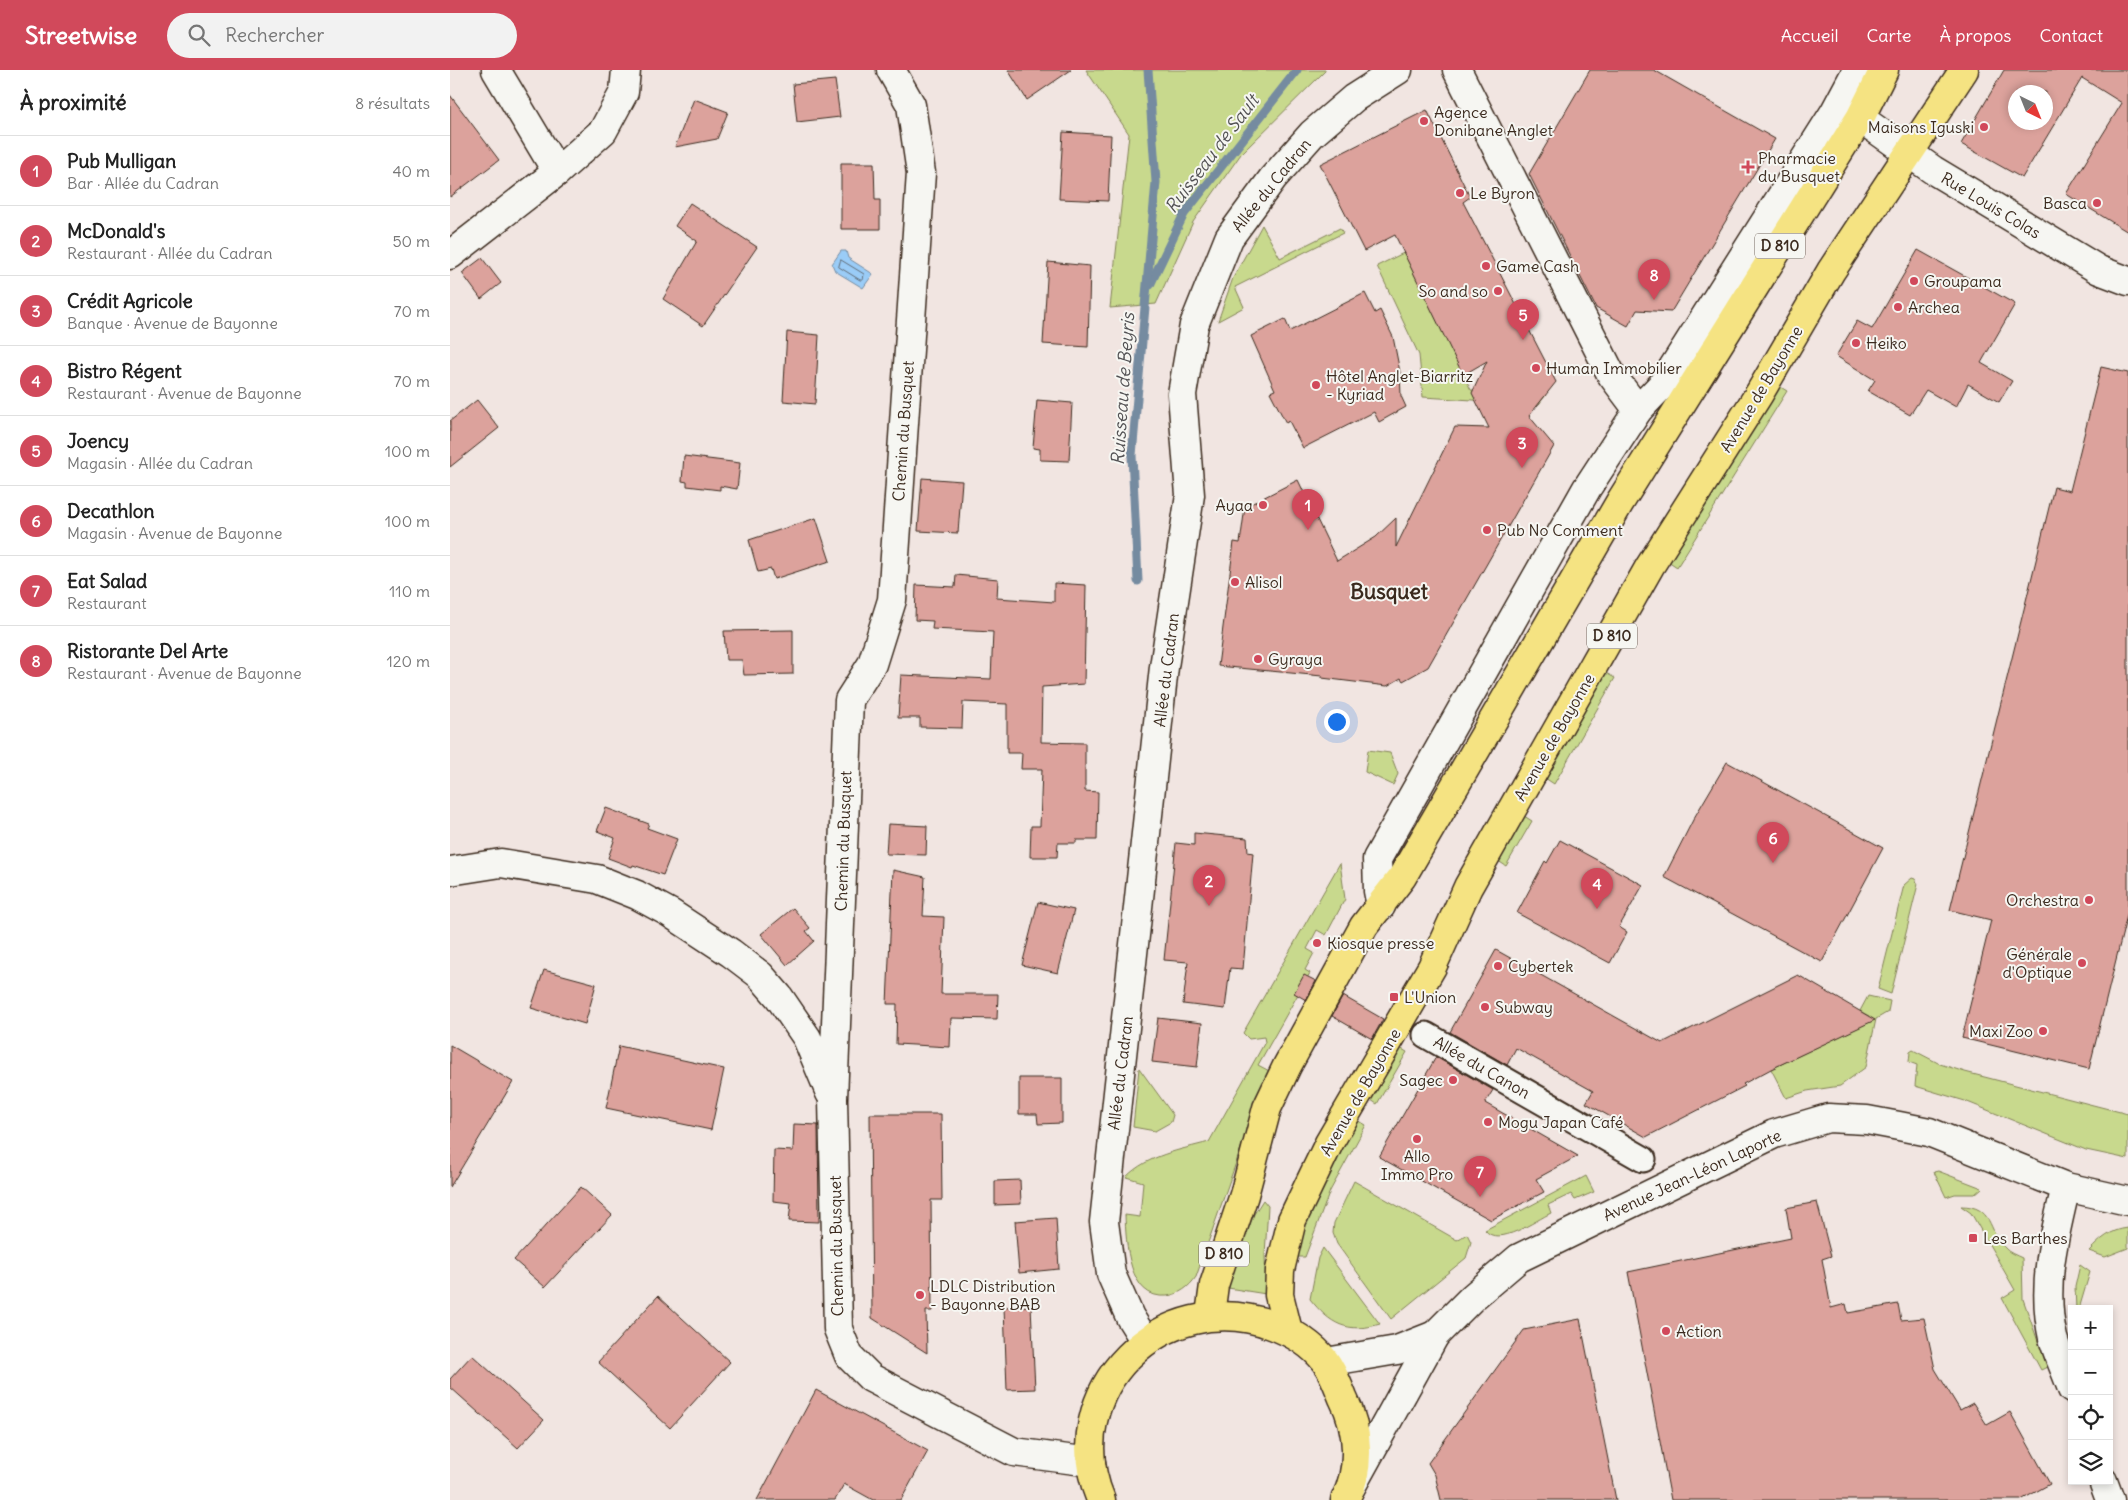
<!DOCTYPE html>
<html lang="fr">
<head>
<meta charset="utf-8">
<style>
	:root { --surface:#fff; --page:#f2f2f2; --text:#222; --muted:#767676; --line:#e0e0e0; --accent:#d1495b }
	body { margin:0; font-family:Delius,sans-serif; background:var(--page); color:var(--text) }
	.controls { position:absolute; right:15px; bottom:15px; display:grid; overflow:hidden; border-radius:0px; box-shadow:0 2px 8px #0003 }
	.controls button { width:45px; height:45px; display:grid; place-items:center; padding:0; border:0; border-bottom:1px solid var(--line); background:var(--surface); color:var(--text); font:25px sans-serif }
	.compass { position:absolute; left:1558px; top:15px; width:45px; height:45px; border-radius:50%; background:var(--surface); box-shadow:0 2px 8px #0003; rotate:137deg }
	.you { position:absolute; left:886px; top:651px; width:18px; height:18px; margin:-12px; border:4px solid #fff; border-radius:50%; background:#1a73e8; box-shadow:0 0 0 8px #1a73e833 }
	.badge { display:grid; place-items:center; width:32px; height:32px; border-radius:50%; background:var(--accent); color:#fff; font-size:16px; font-weight:700 }
	.pin { position:absolute; translate:-50% -41px; filter:drop-shadow(0 1px 2px #0008) }
	.pin::after { content:''; position:absolute; top:26px; width:18px; height:15px; background:inherit; clip-path:polygon(0 0,100% 0,50% 100%) }
	.list { margin:0; padding:0; list-style:none }
	h2 { display:flex; justify-content:space-between; align-items:center; height:65px; margin:0; padding:0 20px; font-size:21px }
	h2 small { font-size:16px; font-weight:400; color:var(--muted) }
	.list li { display:grid; grid-template-columns:32px 1fr auto; gap:15px; align-items:center; box-sizing:border-box; height:70px; padding:0 20px; border-top:1px solid var(--line) }
	.list b { display:block; font-size:19px; white-space:nowrap }
	.list p { margin:0; font-size:16px; white-space:nowrap; color:var(--muted) }
	.list em { font-size:16px; font-style:normal; color:var(--muted) }
	.icon { flex:none; width:28px; height:28px; fill:none; stroke:currentColor; stroke-width:2; stroke-linecap:round; stroke-linejoin:round }
	.map { position:relative; flex:none; width:1678px; height:1430px; overflow:hidden }
	header { display:flex; align-items:center; gap:30px; box-sizing:border-box; height:70px; padding:0 25px; background:var(--accent); color:#fff }
	header strong { font-size:24px }
	nav { display:flex; gap:28px; margin-inline-start:auto; font-size:18px }
	.search { width:350px; height:45px; background:var(--page); display:flex; align-items:center; gap:12px; box-sizing:border-box; padding:0 18px; border-radius:28px; color:var(--muted); font-size:19px }
	main { display:flex }
	aside { flex:1; background:var(--surface) }
	.map>svg:first-child { display:block }
	.green { fill:#c8d98d; stroke:#828256 }
	.water { fill:#9accf7; stroke:#748ba0 }
	.lines { fill:none; stroke-linecap:round; stroke-linejoin:round }
	.shore { stroke:#616b75; stroke-width:1 }
	.stream { stroke:#748ba0; stroke-width:9 }
	.building { fill:#dca29c; stroke:#3b2a1e; fill-rule:evenodd }
	.pedestrian-casing { stroke:#3b2a1e; stroke-width:29 }
	.minor-casing { stroke:#3b2a1e; stroke-width:31 }
	.tertiary-casing { stroke:#3b2a1e; stroke-width:31 }
	.primary-casing { stroke:#3b2a1e; stroke-width:31 }
	.pedestrian { stroke:#f6f6f2; stroke-width:25 }
	.minor { stroke:#f6f6f2; stroke-width:28 }
	.tertiary { stroke:#f6f6f2; stroke-width:28 }
	.primary { stroke:#f5e382; stroke-width:28 }
	.poi-dot { fill:#d1495b; stroke:#f6f6f2; stroke-width:2 }
	.labels { text-anchor:middle; stroke-width:4; stroke-linejoin:round; paint-order:stroke }
	.shield { fill:#f6f6f2; stroke:#73675e; stroke-width:1 }
	.shield-label { font-size:15px; font-weight:bold; fill:#3b2a1e }
	.poi-label { font-size:16px; fill:#3b2a1e; stroke:#f6f6f2; text-anchor:start }
	.street-label { font-size:16px; fill:#3b2a1e; stroke:#f6f6f2 }
	.water-label { font-size:18px; font-style:italic; fill:#535254; stroke:#f6f6f2 }
	.district-label { font-size:21px; font-weight:bold; fill:#3b2a1e; stroke:#f6f6f2 }
</style>
</head>
<body>
<header>
<strong>Streetwise</strong>
<div class="search"><svg class="icon" aria-label="search" viewBox="0 0 24 24"><circle cx="10" cy="10" r="6"/><path d="M15 15l6 6"/></svg>Rechercher</div>
<nav><a>Accueil</a><a>Carte</a><a>À propos</a><a>Contact</a></nav>
</header>
<main>
<aside>
<h2>À proximité<small>8 résultats</small></h2>
<ul class="list">
<li><span class="badge">1</span><div><b>Pub Mulligan</b><p>Bar · Allée du Cadran</p></div><em>40 m</em></li>
<li><span class="badge">2</span><div><b>McDonald's</b><p>Restaurant · Allée du Cadran</p></div><em>50 m</em></li>
<li><span class="badge">3</span><div><b>Crédit Agricole</b><p>Banque · Avenue de Bayonne</p></div><em>70 m</em></li>
<li><span class="badge">4</span><div><b>Bistro Régent</b><p>Restaurant · Avenue de Bayonne</p></div><em>70 m</em></li>
<li><span class="badge">5</span><div><b>Joency</b><p>Magasin · Allée du Cadran</p></div><em>100 m</em></li>
<li><span class="badge">6</span><div><b>Decathlon</b><p>Magasin · Avenue de Bayonne</p></div><em>100 m</em></li>
<li><span class="badge">7</span><div><b>Eat Salad</b><p>Restaurant</p></div><em>110 m</em></li>
<li><span class="badge">8</span><div><b>Ristorante Del Arte</b><p>Restaurant · Avenue de Bayonne</p></div><em>120 m</em></li>
</ul>
</aside>
<div class="map">
<svg width="1678" height="1430" viewBox="0 0 1678 1430">
	<rect width="100%" height="100%" fill="#f1e5e1"/>
	<filter id="ink" filterUnits="userSpaceOnUse"><feTurbulence type="fractalNoise" baseFrequency=".02" numOctaves="2"/><feDisplacementMap in="SourceGraphic" scale="10" xChannelSelector="R" yChannelSelector="G"/><feConvolveMatrix kernelMatrix="1 2 1 2 8 2 1 2 1" color-interpolation-filters="sRGB"/></filter>
	<g filter="url(#ink)">
		<g class="green">
			<polygon points="636,0 876,0 791,84 743,152 706,234 660,238 679,64"/>
			<polygon points="812,155 830,188 890,158 893,163 785,217 794,237 768,251 783,208"/>
			<polygon points="994,163 958,191 1021,320 1096,325 1089,334 973,327 969,285 927,196"/>
			<polygon points="1324,313 1337,321 1227,497 1215,489"/>
			<polygon points="1152,601 1165,608 1104,714 1092,706"/>
			<polygon points="918,680 940,683 948,704 943,715 915,702"/>
			<polygon points="1071,744 1082,751 1056,796 1045,789"/>
			<path d="M 890,793 L 895,829 L 876,865 L 867,860 L 857,879 L 864,883 L 855,900 L 860,903 L 808,995 L 823,1003 L 804,1041 L 746,1207 C 739,1217 730,1224 717,1226 C 678,1230 676,1172 675,1145 L 690,1147 L 693,1112 L 676,1107 C 698,1085 730,1080 759,1072 L 815,972 L 814,967 L 799,969 L 793,963 Z"/>
			<polygon points="1462,808 1465,809 1468,814 1441,924 1428,919 1454,815"/>
			<polygon points="1418,926 1440,931 1438,942 1426,949 1416,997 1390,1016 1357,1021 1336,1028 1321,999 1415,954 1419,946 1410,941"/>
			<polygon points="948,977 957,982 927,1034 918,1028"/>
			<polygon points="1463,980 1490,994 1515,1002 1678,1044 1678,1089 1636,1080 1515,1031 1465,1016 1467,995 1459,992 1460,982"/>
			<polygon points="689,998 723,1045 721,1052 705,1061 683,1057"/>
			<polygon points="906,1049 916,1055 880,1121 855,1187 843,1187 853,1155"/>
			<polygon points="1488,1101 1532,1118 1525,1124 1505,1124 1496,1127 1484,1102"/>
			<path d="M 1136,1106 L 1144,1122 L 1125,1130 L 1121,1124 L 1098,1135 L 1101,1143 C 1086,1150 1048,1178 1035,1160 Z"/>
			<polygon points="904,1111 1007,1170 1017,1164 1021,1172 1016,1188 941,1249 887,1174 883,1163 884,1153"/>
			<polygon points="813,1130 818,1136 815,1185 816,1224 778,1218 777,1214 804,1144"/>
			<path d="M 1511,1136 C 1544,1136 1537,1160 1555,1178 C 1559,1183 1566,1185 1572,1188 L 1573,1229 L 1597,1297 L 1591,1300 L 1552,1228 L 1565,1220 L 1521,1143 Z"/>
			<path d="M 1678,1158 L 1678,1178 L 1655,1187 L 1639,1181 C 1651,1169 1660,1160 1678,1158 Z"/>
			<path d="M 873,1178 L 930,1254 C 897,1264 880,1254 860,1229 L 868,1188 Z"/>
			<polygon points="1630,1195 1640,1202 1629,1239 1626,1239 1625,1217"/>
		</g>
		<polygon class="water" points="391,181 396,181 398,188 423,204 413,218 385,201 382,194"/>
		<g class="lines">
			<polygon class="shore" points="391,190 414,204 413,210 410,210 389,197"/>
			<g class="stream">
				<polyline points="700,215 734,144 847,0"/>
				<polyline points="688,511 682,385 706,112 698,0"/>
			</g>
		</g>
		<g class="building">
			<polygon points="558,0 621,0 577,30"/>
			<polygon points="1140,0 1204,0 1325,69 1221,242 1187,240 1178,256 1146,238 1079,104"/>
			<path d="M 1554,0 L 1678,0 L 1678,162 L 1616,124 L 1672,33 L 1632,8 L 1572,108 L 1511,74 ZM 1566,22 L 1596,22 L 1596,52 L 1566,52 Z"/>
			<polygon points="385,10 390,47 347,52 343,14"/>
			<polygon points="0,25 49,90 0,127"/>
			<polygon points="244,29 278,42 267,69 225,77"/>
			<polygon points="977,40 1020,127 1013,132 1106,312 1079,346 1104,376 978,597 953,611 951,608 937,616 872,608 872,606 768,596 784,472 790,473 795,437 848,410 887,491 926,467 946,448 946,477 1005,357 1039,358 1022,323 1037,291 1013,305 945,165 914,181 870,94"/>
			<polygon points="613,62 661,65 658,131 609,129"/>
			<polygon points="391,93 424,93 425,130 430,130 430,159 391,159"/>
			<polygon points="240,133 307,177 253,256 213,229 247,171 225,156"/>
			<polygon points="1468,180 1565,234 1531,293 1562,311 1549,332 1518,314 1506,337 1476,320 1460,345 1418,321 1425,310 1386,286 1407,251 1422,259"/>
			<polygon points="32,188 51,213 31,229 12,203"/>
			<polygon points="598,192 640,196 638,277 593,274"/>
			<polygon points="915,223 925,243 930,240 943,267 950,302 951,326 956,337 929,352 924,342 853,378 839,351 836,353 820,322 825,320 801,266 835,249 840,261"/>
			<polygon points="337,262 369,265 365,334 333,331"/>
			<polygon points="1651,297 1678,303 1678,841 1639,999 1512,968 1541,850 1500,840 1604,417 1620,421"/>
			<polygon points="27,330 49,358 0,397 0,351"/>
			<polygon points="587,330 622,333 619,391 590,390 590,379 583,378"/>
			<polygon points="234,386 290,393 287,419 270,416 270,420 237,416 237,412 232,411"/>
			<polygon points="472,408 512,411 508,463 468,461"/>
			<polygon points="366,448 380,491 324,509 321,499 308,502 299,470"/>
			<polygon points="506,505 548,509 547,528 604,532 604,513 636,515 634,614 592,617 591,672 635,673 635,721 648,722 647,770 626,770 626,773 608,773 607,787 580,787 581,756 590,756 592,699 571,699 572,683 557,683 557,634 513,632 512,658 470,657 470,648 448,648 451,605 541,609 543,562 482,559 483,551 465,550 466,515 505,517"/>
			<polygon points="343,560 343,604 294,605 292,590 276,590 274,561"/>
			<polygon points="1277,692 1433,778 1372,892 1214,807 1244,748"/>
			<polygon points="156,738 199,754 197,758 227,769 213,805 183,795 182,797 158,788 165,768 147,761"/>
			<polygon points="438,754 477,756 476,785 436,784"/>
			<polygon points="744,763 797,768 798,782 803,783 793,899 780,898 775,939 733,934 738,892 714,890 726,773 744,775"/>
			<polygon points="1110,770 1193,815 1169,857 1177,862 1160,893 1067,843 1095,791 1097,793"/>
			<polygon points="443,800 475,807 473,846 494,847 491,924 548,924 547,949 501,948 500,977 446,974 447,934 437,934"/>
			<polygon points="588,832 624,840 608,903 572,895"/>
			<polygon points="343,838 360,858 356,861 364,871 337,895 311,864"/>
			<polygon points="1046,880 1212,973 1348,905 1425,950 1321,999 1293,1014 1295,1016 1196,1067 1136,1033 1143,1021 1066,978 1057,995 1000,962"/>
			<polygon points="94,900 146,914 135,954 81,938"/>
			<polygon points="854,905 866,911 856,930 844,923"/>
			<polygon points="893,926 933,949 922,969 882,946"/>
			<polygon points="708,948 752,953 747,997 702,992"/>
			<polygon points="0,975 63,1012 0,1117"/>
			<polygon points="169,976 274,999 261,1060 156,1038"/>
			<polygon points="986,987 1043,1020 1035,1033 1128,1086 1086,1109 1094,1122 1041,1150 929,1087"/>
			<polygon points="569,1008 612,1008 612,1053 588,1054 587,1044 569,1044"/>
			<polygon points="420,1044 491,1044 492,1130 481,1130 482,1241 476,1241 477,1283 422,1248"/>
			<polygon points="344,1054 368,1055 369,1152 339,1151 341,1133 323,1131 324,1080 343,1081"/>
			<polygon points="570,1110 571,1134 545,1135 545,1111"/>
			<polygon points="131,1117 162,1145 95,1217 64,1190"/>
			<polygon points="1367,1132 1381,1186 1372,1189 1381,1238 1396,1234 1398,1243 1448,1234 1451,1250 1474,1248 1485,1299 1510,1340 1523,1333 1537,1355 1560,1342 1600,1414 1571,1430 1221,1430 1178,1202 1341,1168 1336,1138"/>
			<polygon points="606,1148 609,1199 569,1203 565,1151"/>
			<polygon points="208,1226 280,1292 220,1358 148,1292"/>
			<polygon points="581,1236 585,1319 557,1320 554,1237"/>
			<polygon points="1130,1249 1166,1430 991,1430 985,1405 978,1393 1074,1260"/>
			<polygon points="22,1285 94,1350 68,1378 0,1317 0,1309"/>
			<polygon points="366,1320 478,1381 451,1430 423,1430 394,1414 385,1430 307,1430"/>
		</g>
		<g class="lines">
			<g class="pedestrian-casing">
				<polyline id="pedestrian" points="976,965 1193,1089"/>
			</g>
			<g class="minor-casing">
				<g id="minor">
					<polyline points="46,0 107,102"/>
					<polyline points="441,0 461,35 471,103 442,530 422,594 399,630 383,1029 388,1259 399,1286 421,1308 564,1382 641,1392"/>
					<polyline points="1007,0 1161,304 1188,340"/>
					<polyline points="1410,48 1483,100 1649,200 1678,211"/>
					<polyline points="0,185 107,102 153,61 174,22 176,0"/>
					<polyline points="0,801 51,793 147,809 187,825 220,843 281,883 310,905 329,927 357,968 380,1023"/>
					<polyline points="931,836 928,821 927,789 1137,418 1188,340 1212,315 1384,43 1407,0"/>
					<polyline points="695,1271 680,1247 661,1204 654,1152 714,597 740,425 732,324 744,255 779,168 823,108 862,64 904,28 948,0"/>
				</g>
			</g>
			<g class="tertiary-casing">
				<g id="tertiary">
					<path d="M 1616,1117 C 1604,1167 1591,1216 1603,1268 C 1608,1285 1616,1302 1622,1319"/>
					<polyline points="876,1292 947,1280 985,1265"/>
					<polyline points="1653,1411 1660,1430"/>
					<polyline points="901,1417 985,1265 1023,1227 1069,1188 1324,1064 1378,1048 1417,1050 1449,1056 1479,1062 1616,1117 1678,1131"/>
				</g>
			</g>
			<g class="primary-casing">
				<g id="primary">
					<polyline points="760,1245 764,1215 794,1125 817,1038 837,996 914,856 952,807 1170,432 1410,48 1434,0"/>
					<polyline points="838,1261 829,1225 830,1200 842,1150 879,1073 982,897 1018,817 1200,496 1309,324 1381,201 1514,0"/>
					<path d="M 651,1430 C 605,1321 713,1215 822,1255 C 841,1262 862,1274 875,1291 C 883,1301 888,1316 893,1328 C 909,1359 911,1399 895,1430"/>
				</g>
			</g>
			<use href="#pedestrian" class="pedestrian"/>
			<use href="#minor" class="minor"/>
			<use href="#tertiary" class="tertiary"/>
			<use href="#primary" class="primary"/>
		</g>
	</g>
	<g class="poi-dot">
		<circle cx="974" cy="51" r="5"/>
		<circle cx="1534" cy="57" r="5"/>
		<path d="M1295.5 89.5h5v5h5v5h-5v5h-5v-5h-5v-5h5z"/>
		<circle cx="1010" cy="123" r="5"/>
		<circle cx="1647" cy="133" r="5"/>
		<circle cx="1036" cy="196" r="5"/>
		<circle cx="1464" cy="211" r="5"/>
		<circle cx="1048" cy="221" r="5"/>
		<circle cx="1448" cy="237" r="5"/>
		<circle cx="1406" cy="273" r="5"/>
		<circle cx="1086" cy="298" r="5"/>
		<circle cx="866" cy="315" r="5"/>
		<circle cx="813" cy="435" r="5"/>
		<circle cx="1037" cy="460" r="5"/>
		<circle cx="785" cy="512" r="5"/>
		<circle cx="808" cy="589" r="5"/>
		<circle cx="1639" cy="830" r="5"/>
		<circle cx="867" cy="873" r="5"/>
		<circle cx="1632" cy="893" r="5"/>
		<circle cx="1048" cy="896" r="5"/>
		<rect x="939" y="922" width="10" height="10" rx="2.5"/>
		<circle cx="1035" cy="937" r="5"/>
		<circle cx="1593" cy="961" r="5"/>
		<circle cx="1003" cy="1010" r="5"/>
		<circle cx="1038" cy="1052" r="5"/>
		<circle cx="967" cy="1069" r="5"/>
		<rect x="1518" y="1163" width="10" height="10" rx="2.5"/>
		<circle cx="470" cy="1225" r="5"/>
		<circle cx="1216" cy="1261" r="5"/>
	</g>
	<g class="labels">
		<g class="shield">
			<rect x="1305" y="163.5" width="50" height="25" rx="4"/>
			<rect x="1137" y="553.5" width="50" height="25" rx="4"/>
			<rect x="749" y="1171.5" width="50" height="25" rx="4"/>
		</g>
		<g class="shield-label">
			<text x="1330" y="181">D 810</text>
			<text x="1162" y="571">D 810</text>
			<text x="774" y="1189">D 810</text>
		</g>
		<g class="poi-label">
			<text x="984" y="48">Agence<tspan x="984" dy="18">Donibane Anglet</tspan></text>
			<text x="1524" y="63" text-anchor="end">Maisons Iguski</text>
			<text x="1308" y="94">Pharmacie<tspan x="1308" dy="18">du Busquet</tspan></text>
			<text x="1020" y="129">Le Byron</text>
			<text x="1637" y="139" text-anchor="end">Basca</text>
			<text x="1046" y="202">Game Cash</text>
			<text x="1474" y="217">Groupama</text>
			<text x="1038" y="227" text-anchor="end">So and so</text>
			<text x="1458" y="243">Archea</text>
			<text x="1416" y="279">Heiko</text>
			<text x="1096" y="304">Human Immobilier</text>
			<text x="876" y="312">Hôtel Anglet-Biarritz<tspan x="876" dy="18">- Kyriad</tspan></text>
			<text x="803" y="441" text-anchor="end">Ayaa</text>
			<text x="1047" y="466">Pub No Comment</text>
			<text x="795" y="518">Alisol</text>
			<text x="818" y="595">Gyraya</text>
			<text x="1629" y="836" text-anchor="end">Orchestra</text>
			<text x="877" y="879">Kiosque presse</text>
			<text x="1622" y="890" text-anchor="end">Générale<tspan x="1622" dy="18">d'Optique</tspan></text>
			<text x="1058" y="902">Cybertek</text>
			<text x="954" y="933">L'Union</text>
			<text x="1045" y="943">Subway</text>
			<text x="1583" y="967" text-anchor="end">Maxi Zoo</text>
			<text x="993" y="1016" text-anchor="end">Sagec</text>
			<text x="1048" y="1058">Mogu Japan Café</text>
			<text x="967" y="1092" text-anchor="middle">Allo<tspan x="967" dy="18">Immo Pro</tspan></text>
			<text x="1533" y="1174">Les Barthes</text>
			<text x="480" y="1222">LDLC Distribution<tspan x="480" dy="18">- Bayonne BAB</tspan></text>
			<text x="1226" y="1267">Action</text>
		</g>
		<g class="street-label">
			<text transform="translate(821 115) rotate(-51)" y="6">Allée du Cadran</text>
			<text transform="translate(1541 135) rotate(31)" y="6">Rue Louis Colas</text>
			<text transform="translate(1311 319) rotate(-59)" y="6">Avenue de Bayonne</text>
			<text transform="translate(453 361) rotate(-86)" y="6">Chemin du Busquet</text>
			<text transform="translate(716 600) rotate(-83)" y="6">Allée du Cadran</text>
			<text transform="translate(1104 667) rotate(-60)" y="6">Avenue de Bayonne</text>
			<text transform="translate(393 771) rotate(-88)" y="6">Chemin du Busquet</text>
			<text transform="translate(1032 997) rotate(30)" y="6">Allée du Canon</text>
			<text transform="translate(670 1003) rotate(-83)" y="6">Allée du Cadran</text>
			<text transform="translate(910 1022) rotate(-60)" y="6">Avenue de Bayonne</text>
			<text transform="translate(1242 1105) rotate(-25)" y="6">Avenue Jean-Léon Laporte</text>
			<text transform="translate(386 1176) rotate(-91)" y="6">Chemin du Busquet</text>
		</g>
		<g class="water-label">
			<text transform="translate(762 84) rotate(-53)" y="6">Ruisseau de Sault</text>
			<text transform="translate(673 319) rotate(-86)" y="6">Ruisseau de Beyris</text>
		</g>
		<g class="district-label">
			<text x="939" y="529">Busquet</text>
		</g>
	</g>
</svg>
<div class="controls">
<button>+</button>
<button>−</button>
<button><svg class="icon" aria-label="locate" viewBox="0 0 24 24"><circle cx="12" cy="12" r="6"/><path d="M12 2v4M12 18v4M2 12h4M18 12h4"/></svg></button>
<button><svg class="icon" aria-label="layers" viewBox="0 0 24 24"><path d="M12 4l9 5-9 5-9-5zM3 14l9 5 9-5"/></svg></button>
</div>
<svg class="compass" viewBox="-18 -18 36 36"><path d="M0-13l5 13h-10z" fill="#e53935"/><path d="M0 13l5-13h-10z" fill="#767676"/></svg>
<div class="you"></div>
<div class="pin badge" style="left:858px;top:460px">1</div>
<div class="pin badge" style="left:759px;top:836px">2</div>
<div class="pin badge" style="left:1072px;top:398px">3</div>
<div class="pin badge" style="left:1147px;top:839px">4</div>
<div class="pin badge" style="left:1073px;top:270px">5</div>
<div class="pin badge" style="left:1323px;top:793px">6</div>
<div class="pin badge" style="left:1030px;top:1127px">7</div>
<div class="pin badge" style="left:1204px;top:230px">8</div>
</div>
</main>
</body>
</html>
